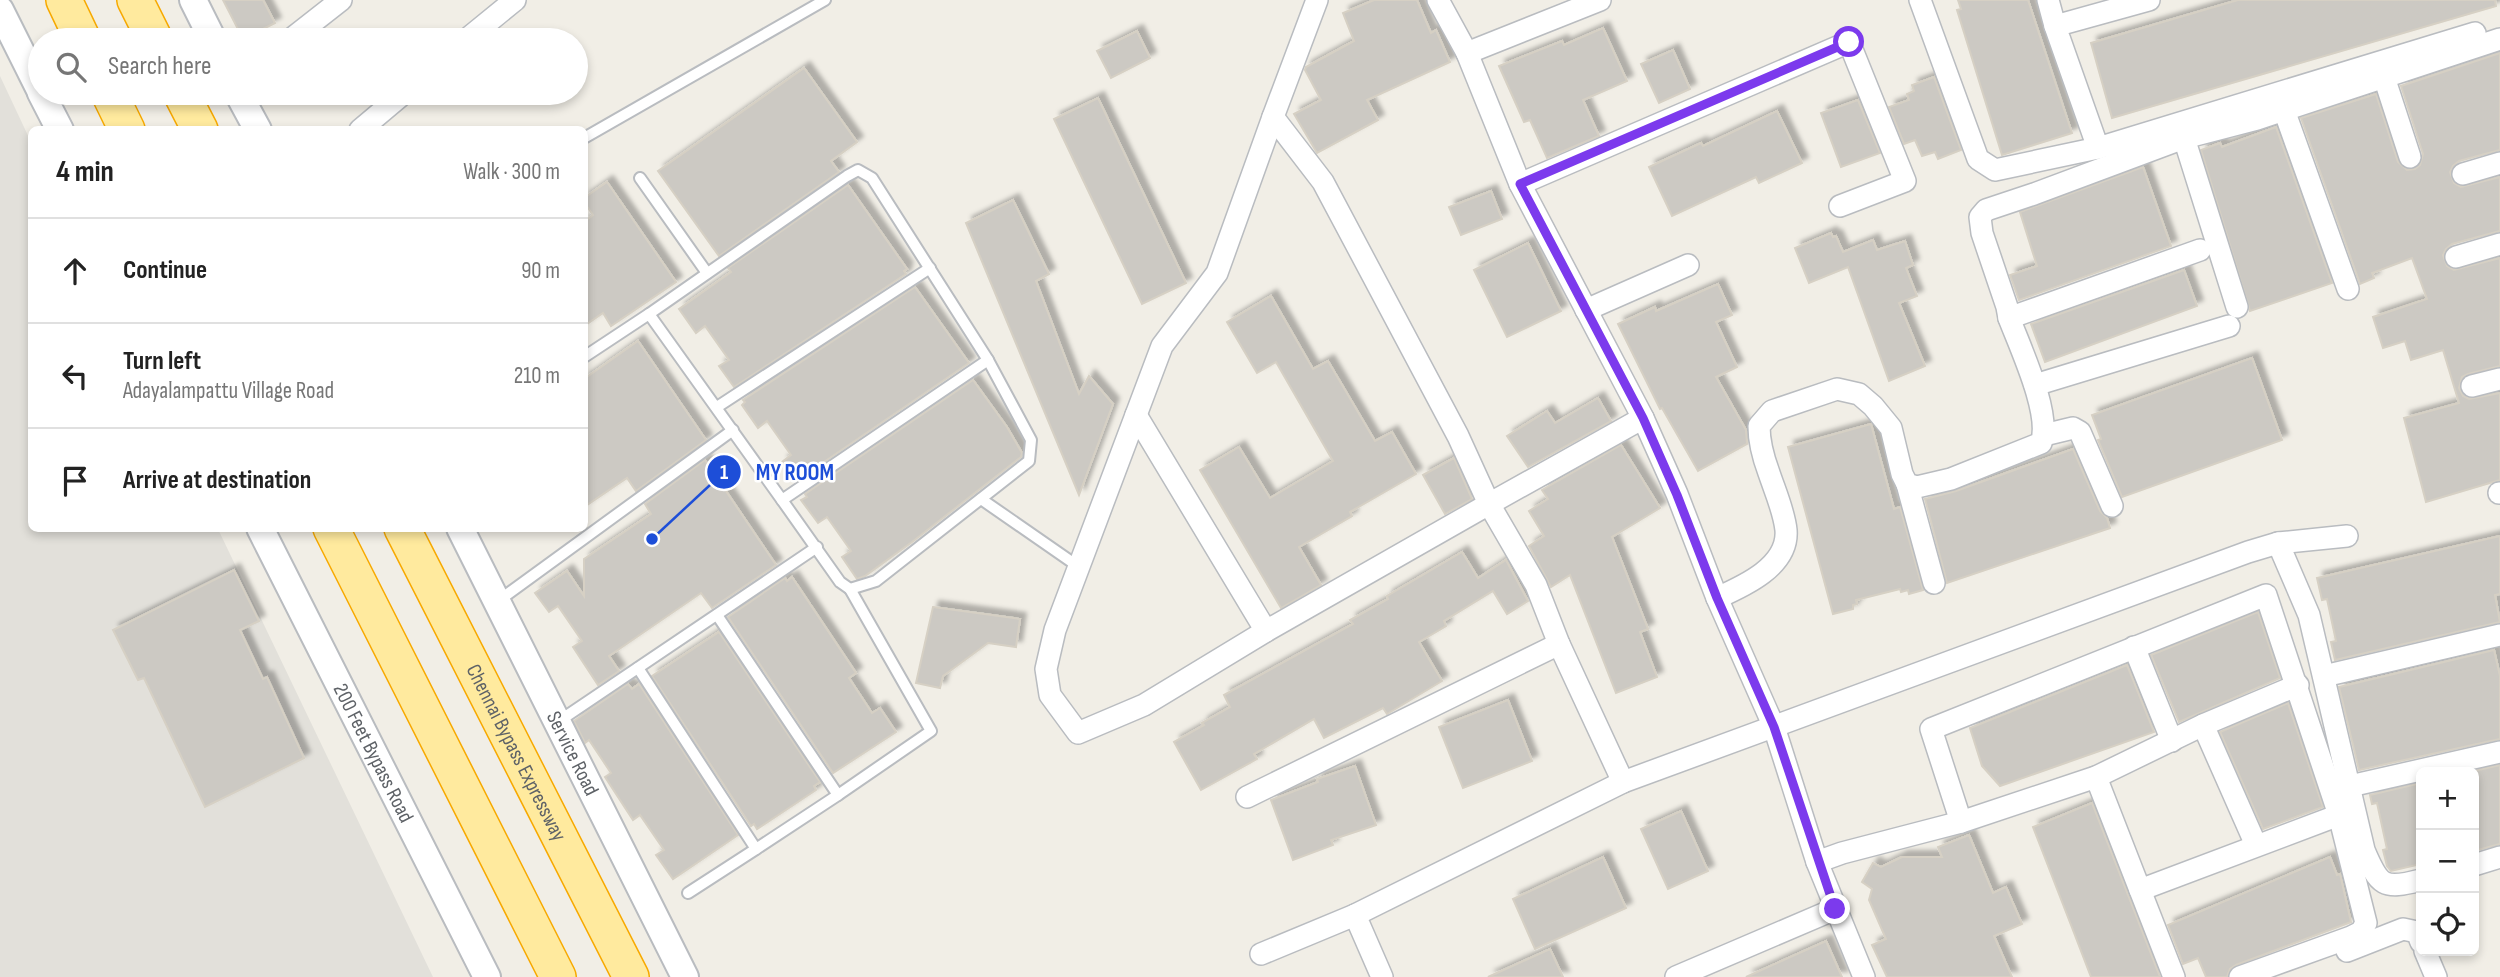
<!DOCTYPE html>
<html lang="en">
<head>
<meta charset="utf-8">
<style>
	:root { --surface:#fff; --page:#f6f6f6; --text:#222; --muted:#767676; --line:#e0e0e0 }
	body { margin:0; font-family:"Sofia Sans Condensed",sans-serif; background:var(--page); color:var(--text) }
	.controls { position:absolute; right:21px; bottom:21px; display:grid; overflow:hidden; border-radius:10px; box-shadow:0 4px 10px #0003 }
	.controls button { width:63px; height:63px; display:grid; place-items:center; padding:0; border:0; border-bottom:2px solid var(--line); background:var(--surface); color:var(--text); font:35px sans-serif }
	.stop { position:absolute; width:21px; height:21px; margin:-16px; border:5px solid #7c3aed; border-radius:50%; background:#fff }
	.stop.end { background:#7c3aed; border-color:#fff; box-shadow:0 2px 7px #0008 }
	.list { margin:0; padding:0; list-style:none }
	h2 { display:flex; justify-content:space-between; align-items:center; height:91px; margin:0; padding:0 28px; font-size:30px }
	h2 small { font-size:23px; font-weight:400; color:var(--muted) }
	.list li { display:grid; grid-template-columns:46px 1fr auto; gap:21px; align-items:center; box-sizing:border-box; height:105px; padding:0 28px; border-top:2px solid var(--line) }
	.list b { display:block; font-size:26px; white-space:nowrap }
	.list p { margin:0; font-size:23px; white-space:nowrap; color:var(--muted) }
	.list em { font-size:23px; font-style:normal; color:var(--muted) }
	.icon { flex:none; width:38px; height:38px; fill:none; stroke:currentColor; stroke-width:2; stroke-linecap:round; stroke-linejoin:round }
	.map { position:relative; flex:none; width:2500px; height:977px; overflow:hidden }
	.search { position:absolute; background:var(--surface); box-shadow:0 4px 10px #0003; left:28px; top:28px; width:560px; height:77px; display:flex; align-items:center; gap:18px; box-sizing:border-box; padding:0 24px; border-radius:38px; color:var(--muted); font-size:26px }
	.panel { position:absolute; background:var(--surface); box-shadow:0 4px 10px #0003; left:28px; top:126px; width:560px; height:406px; border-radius:10px }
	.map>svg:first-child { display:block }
	.industrial { fill:#e2e0da }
	.building { fill:#ccc9c3; stroke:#d6d0c4; stroke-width:2; filter:url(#shadow) }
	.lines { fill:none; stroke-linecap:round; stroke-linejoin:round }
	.service-casing { stroke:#b9bcc0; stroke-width:14 }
	.minor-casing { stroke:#b9bcc0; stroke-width:24 }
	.tertiary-casing { stroke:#b9bcc0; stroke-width:30 }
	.trunk-casing { stroke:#f7a900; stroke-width:38 }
	.service { stroke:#fff; stroke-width:10 }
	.minor { stroke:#fff; stroke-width:21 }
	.tertiary { stroke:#fff; stroke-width:26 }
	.trunk { stroke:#ffea9e; stroke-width:35 }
	.route { stroke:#7c3aed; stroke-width:9 }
	.labels { text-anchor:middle; stroke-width:5; stroke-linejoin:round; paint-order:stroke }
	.street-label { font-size:21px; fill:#5e6267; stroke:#fff }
	.leader { fill:none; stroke:#1d4ed8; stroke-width:2.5 }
	.callout-dot { fill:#1d4ed8; stroke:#fff; stroke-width:2.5 }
	.mark-label { font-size:21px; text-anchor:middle; font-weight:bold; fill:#fff }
	.callout-label { font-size:23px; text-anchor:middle; font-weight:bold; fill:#1d4ed8; stroke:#fff; stroke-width:5; stroke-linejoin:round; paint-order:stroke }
</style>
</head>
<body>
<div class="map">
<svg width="2500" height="977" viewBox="0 0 2500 977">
	<defs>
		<filter id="shadow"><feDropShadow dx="6" dy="-6" stdDeviation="2" flood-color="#0004"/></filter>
	</defs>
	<rect width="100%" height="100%" fill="#f1eee6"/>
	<polygon class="industrial" points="0,76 31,142 32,528 218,529 433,977 0,977"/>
	<g class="building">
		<polygon points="223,0 263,0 275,23 243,39"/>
		<polygon points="1374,0 1417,0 1431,33 1436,30 1450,62 1367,100 1378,120 1317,153 1294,114 1321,100 1305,70 1306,67 1354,41 1343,13"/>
		<polygon points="1958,0 2028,0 2072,133 2002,155 1957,10 1961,9"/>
		<polygon points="2238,0 2495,0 2496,6 2112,118 2091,43"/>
		<polygon points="1603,28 1627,81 1583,100 1599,136 1547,158 1530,120 1524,122 1499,66 1562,41 1564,45"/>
		<polygon points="1137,31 1150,58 1111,78 1097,51"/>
		<polygon points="1673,50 1690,89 1659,103 1641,64"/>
		<polygon points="2500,53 2500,150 2459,161 2453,166 2450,172 2454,183 2461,187 2500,177 2500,231 2452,244 2446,249 2443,255 2447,266 2454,270 2500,258 2500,366 2468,374 2462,377 2459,388 2463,396 2469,399 2500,393 2500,480 2426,502 2404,418 2459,403 2443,350 2411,360 2405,341 2383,348 2373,317 2427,299 2412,258 2372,273 2374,278 2360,284 2301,118 2376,94 2398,162 2407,170 2415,169 2420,165 2423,154 2401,86"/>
		<polygon points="804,68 857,142 831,161 839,172 719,256 658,171"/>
		<polygon points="1934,77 1961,150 1938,159 1935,152 1922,156 1915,140 1904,144 1889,107 1909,100 1907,94 1914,91 1912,85"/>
		<polygon points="1098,98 1186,283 1142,304 1054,119"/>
		<polygon points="1858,100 1880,153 1841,167 1821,113"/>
		<polygon points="1777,111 1802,163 1759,183 1756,177 1672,216 1649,167 1701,143 1703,146"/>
		<polygon points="2276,127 2332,283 2250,311 2201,150 2220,143 2222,147"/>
		<polygon points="2143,167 2171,246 2019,300 2010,275 2037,266 2020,212"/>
		<polygon points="607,182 676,282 611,326 603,313 584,326 584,222 593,215 584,202 584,198"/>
		<polygon points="848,185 907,269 904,271 906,274 734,387 719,366 729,360 705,326 696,333 679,309 731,272 728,268"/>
		<polygon points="1491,191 1502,219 1461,235 1449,207"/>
		<polygon points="1013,200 1049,274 1036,281 1079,394 1089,376 1113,404 1079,495 966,223"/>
		<polygon points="1831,233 1833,237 1836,236 1843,252 1873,240 1877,250 1905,241 1913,265 1906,268 1917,296 1899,303 1925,366 1889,381 1848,267 1809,283 1795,248"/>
		<polygon points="1528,243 1561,311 1507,337 1474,270"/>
		<polygon points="2184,270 2197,306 2045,362 2031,324"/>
		<polygon points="1718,284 1732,315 1716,322 1737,367 1716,377 1746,430 1747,444 1698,471 1662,408 1660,409 1618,324 1655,307 1656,311"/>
		<polygon points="915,287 969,363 796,481 782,462 791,455 767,421 758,428 742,405 745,402 743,400"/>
		<polygon points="1271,296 1313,369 1328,361 1375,441 1392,432 1416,474 1350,512 1352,516 1299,547 1321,585 1281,608 1200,470 1239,447 1270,498 1333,461 1276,362 1257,373 1227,322"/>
		<polygon points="638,341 706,440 636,491 627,478 584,507 584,379"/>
		<polygon points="2252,358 2282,440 2122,497 2098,440 2101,439 2092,415"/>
		<polygon points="973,380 1007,427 1022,453 1021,457 912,542 865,576 857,579 842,557 851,551 827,517 818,523 801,500 807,497 805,494"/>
		<polygon points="1598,398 1611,421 1528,467 1507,436 1547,411 1555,423"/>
		<polygon points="1871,424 1894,509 1900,507 1923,590 1909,594 1908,590 1901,592 1900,589 1856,600 1857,604 1853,605 1853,609 1833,614 1788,447"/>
		<polygon points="1621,445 1660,508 1612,537 1648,629 1640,632 1657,677 1616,693 1570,575 1551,587 1529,546 1544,536 1529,511 1548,499 1542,490"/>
		<polygon points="2073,449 2100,511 2107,518 2110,528 1947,583 1925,499 1956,491"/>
		<polygon points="1454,458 1472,499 1445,514 1423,475"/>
		<polygon points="705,460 776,565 712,608 701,593 609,656 619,671 598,685 573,647 582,641 558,606 549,612 535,593 567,571 584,596 584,559 651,514 645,504"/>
		<polygon points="2500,536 2500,594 2495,595 2500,622 2335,660 2331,642 2336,641 2327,599 2322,600 2317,578"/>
		<polygon points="1462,552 1478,578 1506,560 1528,601 1507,614 1493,591 1444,621 1446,626 1419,642 1442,681 1387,714 1383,708 1324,738 1314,719 1254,754 1257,759 1201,790 1174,742 1204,725 1202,723 1230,707 1224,695 1353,624 1350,620 1388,599 1387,596"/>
		<polygon points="234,570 259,621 240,630 263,679 267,677 304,758 205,807 144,678 138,680 113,630"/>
		<polygon points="792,577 856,673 849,678 872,713 880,708 896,732 833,773 728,617 785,578 787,581"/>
		<polygon points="933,607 1020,619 1016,647 988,643 943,676 940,688 916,683"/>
		<polygon points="2258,612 2280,678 2179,722 2151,655"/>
		<polygon points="719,632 820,782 814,786 816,790 757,829 754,824 751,826 652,676"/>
		<polygon points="2494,650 2500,676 2500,739 2359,770 2339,687"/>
		<polygon points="2127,665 2154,732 2000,786 1982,766 1970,728"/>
		<polygon points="628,684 632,689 639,684 738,835 673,879 656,855 664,850 640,815 633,820 605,777 611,773 589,740 585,743 574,721"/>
		<polygon points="1508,700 1532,761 1463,788 1439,727"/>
		<polygon points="2288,703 2323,807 2263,829 2220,732"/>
		<polygon points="2500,765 2500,844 2474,851 2474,772 2470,772"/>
		<polygon points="1355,766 1376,825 1331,840 1333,845 1293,860 1271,800 1318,782 1317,779"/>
		<polygon points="2421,783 2421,864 2391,871 2387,866 2383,850 2387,849 2377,803 2372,804 2370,795"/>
		<polygon points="2092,803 2128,895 2160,977 2091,977 2071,925 2033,827"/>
		<polygon points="1681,811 1708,871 1668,889 1641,829"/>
		<polygon points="1969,835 1993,893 2006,887 2022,924 1994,936 2012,977 1887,977 1872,945 1886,939 1869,900 1872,889 1862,882 1873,863 1881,867 1902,857 1942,857 1938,847"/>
		<polygon points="1603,857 1626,908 1535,949 1513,899"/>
		<polygon points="2330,857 2337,875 2340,874 2351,922 2236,965 2230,969 2227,977 2206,977 2198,958 2183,964 2168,925"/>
		<polygon points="1826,941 1842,977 1746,977"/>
		<polygon points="1550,949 1563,977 1488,977"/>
	</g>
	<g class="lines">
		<g class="service-casing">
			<g id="service">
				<polyline points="584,138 825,0"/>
				<polyline points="640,178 707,273"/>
				<polyline points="649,314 847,176 858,170 872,178 988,360 1031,440 1029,461 876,581 850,589 840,582 782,500"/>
				<polyline points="584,357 649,314 782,500 988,360"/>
				<polyline points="717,407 930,268"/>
				<polyline points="981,499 1079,567"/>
				<polyline points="498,601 733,430"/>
				<polyline points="638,668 756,849 838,795 717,615"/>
				<polyline points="565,717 817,547"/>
				<polyline points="838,795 931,731 850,589"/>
				<polyline points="688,893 756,849"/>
			</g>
		</g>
		<g class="minor-casing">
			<g id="minor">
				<polyline points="1317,0 1273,117 1323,182 1458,436 1489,504 1643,418"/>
				<polyline points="1438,0 1467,53 1520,184 1643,418 1677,494 1717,598 1774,727 1817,862 1864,977"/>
				<polyline points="1920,0 1978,159 1995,170 2098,148"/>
				<polyline points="2048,0 2055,26"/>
				<polyline points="2149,0 2055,26 2098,148 2475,33"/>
				<polyline points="290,40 341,0"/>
				<polyline points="466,40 515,0"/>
				<polyline points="1467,53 1600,0"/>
				<polyline points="2384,77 2410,157"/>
				<polyline points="2284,110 2348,289"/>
				<polyline points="1273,117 1217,273 1162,346 1055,630 1046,669 1050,695 1078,733 1144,705 1266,631 1489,504 1536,585 1559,644 1623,782"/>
				<polyline points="360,130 404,93"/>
				<polyline points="2184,138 2237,307"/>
				<polyline points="2463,174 2500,163"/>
				<polyline points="1520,184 1849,42 1905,181 1840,206"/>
				<polyline points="2456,257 2500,244"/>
				<polyline points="1586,310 1688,265"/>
				<polyline points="2009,318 2200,250"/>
				<polyline points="2035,385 2229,326"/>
				<polyline points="2472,386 2500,379"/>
				<polyline points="1136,415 1266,631"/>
				<polyline points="2044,435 2073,428 2080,432 2112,506"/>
				<polyline points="1907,484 1934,583"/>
				<polyline points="2499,493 2500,493"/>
				<polyline points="2278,543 2347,536"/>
				<path d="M 1717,598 C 1744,586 1789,566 1786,530 C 1784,511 1775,491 1769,473 C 1763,457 1759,443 1759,426 L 1772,411 L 1837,389 L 1859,394 L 1873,406 L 1891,428 L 1902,474 L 1907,484 L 1917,487 L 1951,479 L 2041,443 C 2052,415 2020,347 2009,318 L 2007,307 L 1982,233 L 1980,217 L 1986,210 L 2034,194 L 2184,138 L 2257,119 L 2500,39"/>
				<polyline points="2134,647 2172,741"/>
				<polyline points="2324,676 2500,635"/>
				<polyline points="2203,725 2256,845"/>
				<polyline points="2096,777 2140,890 2339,815"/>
				<polyline points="2350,786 2500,752"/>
				<polyline points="1247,797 1559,644"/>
				<polyline points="1961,822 1931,729 2266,595 2339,815 2366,923 2361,932 2351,937 2240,977"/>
				<polyline points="1817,862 1842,853 1961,822 2096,777 2203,725 2298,685"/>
				<polyline points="2474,865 2500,857"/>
				<polyline points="2140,890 2174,977"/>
				<polyline points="2347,951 2403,929 2417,932 2421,942"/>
				<polyline points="2425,951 2436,977"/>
				<polyline points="1261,954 1355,915"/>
				<path d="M 1382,977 L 1355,915 L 1623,782 L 2248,552 L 2278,543 L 2309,615 L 2364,850 C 2379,886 2383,890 2421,880"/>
				<polyline points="1676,977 1835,909"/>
			</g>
		</g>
		<g class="tertiary-casing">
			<g id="tertiary">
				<polyline points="193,0 213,40"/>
				<polyline points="0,10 40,90"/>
				<polyline points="41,93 60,130"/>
				<polyline points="238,93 258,130"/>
				<path id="s1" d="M 260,528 L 487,977"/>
				<path id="s2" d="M 460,528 L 685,977"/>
			</g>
		</g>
		<g class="trunk-casing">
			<g id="trunk">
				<polyline points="64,0 83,40"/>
				<polyline points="135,0 155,40"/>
				<polyline points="109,93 127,130"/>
				<polyline points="181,93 200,130"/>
				<polyline points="331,528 558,977"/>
				<path id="s3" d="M 402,528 L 631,977"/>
			</g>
		</g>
		<use href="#service" class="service"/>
		<use href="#minor" class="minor"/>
		<use href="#tertiary" class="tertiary"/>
		<use href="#trunk" class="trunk"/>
	</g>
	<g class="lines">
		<polyline class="route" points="1835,909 1774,727 1717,598 1677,495 1643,418 1520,184 1849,42"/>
	</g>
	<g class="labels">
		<g class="street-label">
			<text dy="7" stroke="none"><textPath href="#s1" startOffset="252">200 Feet Bypass Road</textPath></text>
			<text dy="7" stroke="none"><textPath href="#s3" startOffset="252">Chennai Bypass Expressway</textPath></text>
			<text dy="7" stroke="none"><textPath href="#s2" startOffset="252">Service Road</textPath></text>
		</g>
	</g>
	<path class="leader" d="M652 539L724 472"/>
	<g class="callout-dot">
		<circle cx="652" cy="539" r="7"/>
		<circle cx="724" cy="472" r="18"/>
	</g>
	<g class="mark-label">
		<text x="724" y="479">1</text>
	</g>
	<g class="callout-label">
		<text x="795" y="480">MY ROOM</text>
	</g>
</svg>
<div class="controls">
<button>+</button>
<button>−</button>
<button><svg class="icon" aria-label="locate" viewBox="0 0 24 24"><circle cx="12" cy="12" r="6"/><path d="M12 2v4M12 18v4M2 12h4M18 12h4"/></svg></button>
</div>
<div class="stop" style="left:1849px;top:42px"></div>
<div class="stop end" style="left:1835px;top:909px"></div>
<div class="search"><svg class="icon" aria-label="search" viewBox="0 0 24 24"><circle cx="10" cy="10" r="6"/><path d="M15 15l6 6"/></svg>Search here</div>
<section class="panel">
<h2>4 min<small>Walk · 300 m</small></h2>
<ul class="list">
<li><svg class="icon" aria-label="ahead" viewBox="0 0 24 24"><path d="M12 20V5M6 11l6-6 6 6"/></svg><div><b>Continue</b></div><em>90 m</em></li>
<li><svg class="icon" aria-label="left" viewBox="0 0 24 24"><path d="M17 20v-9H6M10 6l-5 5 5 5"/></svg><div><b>Turn left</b><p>Adayalampattu Village Road</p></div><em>210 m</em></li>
<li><svg class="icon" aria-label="arrive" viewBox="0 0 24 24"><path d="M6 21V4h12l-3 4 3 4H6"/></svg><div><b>Arrive at destination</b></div></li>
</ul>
</section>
</div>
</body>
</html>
